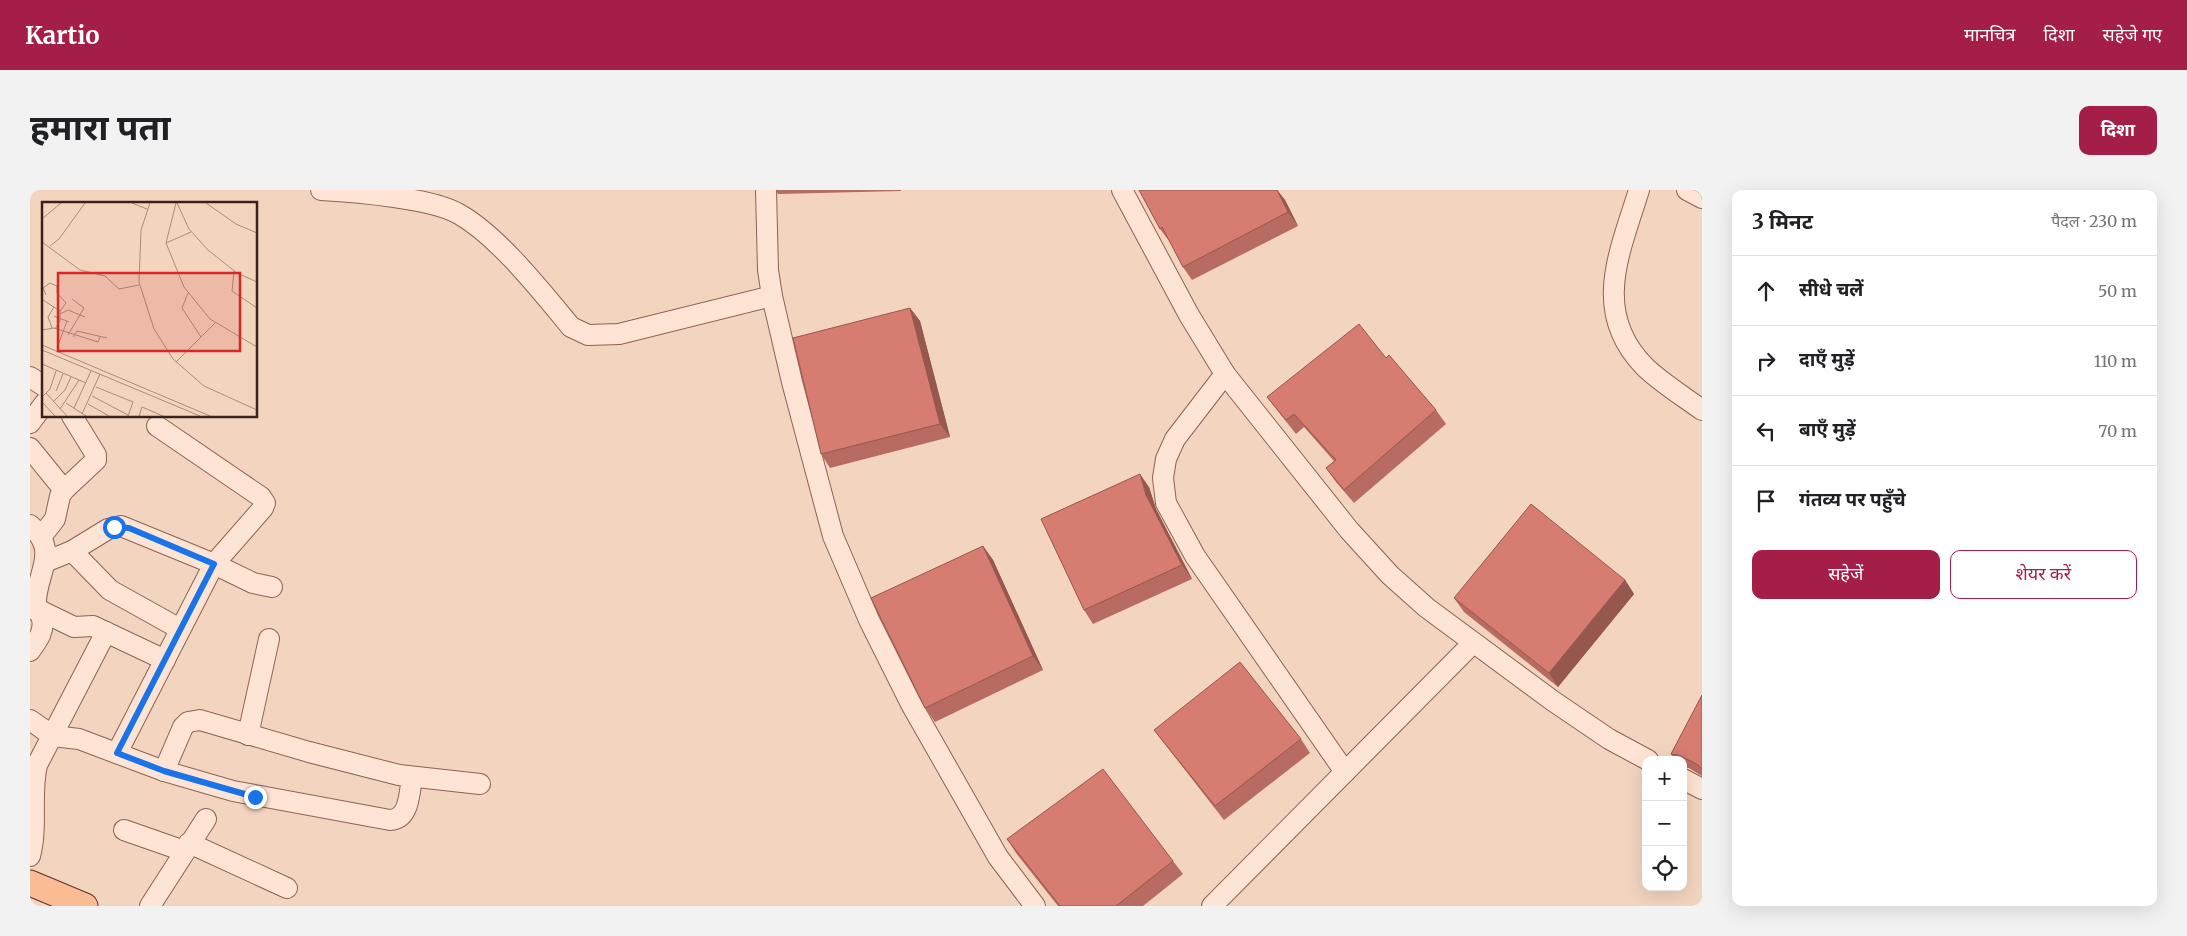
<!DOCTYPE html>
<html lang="hi">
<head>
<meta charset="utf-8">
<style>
	:root { --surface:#fff; --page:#f2f2f2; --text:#202124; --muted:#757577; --line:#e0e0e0; --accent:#a51e48 }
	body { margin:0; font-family:Merriweather,"Noto Sans Devanagari",serif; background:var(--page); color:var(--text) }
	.controls { position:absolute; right:15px; bottom:15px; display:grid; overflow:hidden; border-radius:10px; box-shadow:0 5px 20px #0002 }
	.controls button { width:45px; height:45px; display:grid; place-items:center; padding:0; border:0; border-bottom:1px solid var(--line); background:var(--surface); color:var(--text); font:25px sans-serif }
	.stop { position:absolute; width:15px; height:15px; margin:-11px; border:4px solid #1a73e8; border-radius:50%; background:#fff }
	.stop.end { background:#1a73e8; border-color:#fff; box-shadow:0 1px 5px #0008 }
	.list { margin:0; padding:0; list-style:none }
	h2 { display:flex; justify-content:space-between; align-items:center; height:65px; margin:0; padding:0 20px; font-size:21px }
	h2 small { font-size:16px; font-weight:400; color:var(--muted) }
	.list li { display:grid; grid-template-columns:32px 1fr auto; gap:15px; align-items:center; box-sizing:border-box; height:70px; padding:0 20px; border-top:1px solid var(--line) }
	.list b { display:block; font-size:19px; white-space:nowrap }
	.list em { font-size:16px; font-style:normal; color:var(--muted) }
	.actions { display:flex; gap:10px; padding:15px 20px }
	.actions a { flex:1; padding:11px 0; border:1px solid var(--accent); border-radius:10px; text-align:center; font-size:18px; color:var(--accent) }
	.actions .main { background:var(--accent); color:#fff }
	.icon { flex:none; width:28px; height:28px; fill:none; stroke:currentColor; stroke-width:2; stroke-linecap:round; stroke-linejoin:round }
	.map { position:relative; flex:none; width:1672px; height:716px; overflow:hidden; border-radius:10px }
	header { display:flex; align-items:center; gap:30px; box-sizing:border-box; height:70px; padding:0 25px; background:var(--accent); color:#fff }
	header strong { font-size:24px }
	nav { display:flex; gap:28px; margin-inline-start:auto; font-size:18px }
	.intro { display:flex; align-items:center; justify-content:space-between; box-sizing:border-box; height:120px; padding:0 30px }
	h1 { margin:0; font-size:35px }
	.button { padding:12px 22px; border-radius:10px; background:var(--accent); color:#fff; font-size:18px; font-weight:700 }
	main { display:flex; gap:30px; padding:0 30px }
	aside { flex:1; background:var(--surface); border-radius:10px; box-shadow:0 5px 20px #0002 }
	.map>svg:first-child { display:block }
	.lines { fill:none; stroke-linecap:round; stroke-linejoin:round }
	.minor-casing { stroke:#8e6255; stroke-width:22 }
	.major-casing { stroke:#5c322a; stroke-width:27 }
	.minor { stroke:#fde4d4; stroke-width:20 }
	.major { stroke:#fbbb93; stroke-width:25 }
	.wall { fill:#b86b61 }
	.shaded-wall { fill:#96574f }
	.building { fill:#d67c71; stroke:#96574f }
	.route { stroke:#1a73e8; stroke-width:6 }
	.inset-road { fill:none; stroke:#aa8c7d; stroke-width:1 }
	.view { fill:#d62828; fill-opacity:0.15; stroke:#d62828; stroke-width:2.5 }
	.inset-edge { fill:none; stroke:#3c211b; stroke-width:2.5 }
</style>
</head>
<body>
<header>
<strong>Kartio</strong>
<nav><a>मानचित्र</a><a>दिशा</a><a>सहेजे गए</a></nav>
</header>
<div class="intro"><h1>हमारा पता</h1><a class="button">दिशा</a></div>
<main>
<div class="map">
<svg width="1672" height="716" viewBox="0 0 1672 716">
	<rect width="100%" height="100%" fill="#f3d4bf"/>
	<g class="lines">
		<g class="minor-casing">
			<g id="minor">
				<path d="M 291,0 C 325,2 402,8 429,24 C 468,46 512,102 541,137 L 558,145 L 589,144 L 742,106"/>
				<polyline points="736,0 738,80 742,106 762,192 803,346 839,430 881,514 968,667 1005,716"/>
				<polyline points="1092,0 1159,125 1195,184 1319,340 1360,385 1397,418 1523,511 1579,549 1618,570"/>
				<path d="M 1609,0 C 1590,62 1561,121 1614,176 C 1630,192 1653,206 1672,220"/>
				<polyline points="1657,0 1672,8"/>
				<polyline points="1195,184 1145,249 1136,269 1133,288 1136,313 1165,366 1315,582"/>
				<polyline points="0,187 14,196"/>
				<polyline points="0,233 14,214"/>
				<polyline points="0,258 34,300"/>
				<path d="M 0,335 C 30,361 7,382 6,411 C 6,418 10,423 12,429 C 15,442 6,452 0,461"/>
				<polyline points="11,347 25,329 30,306 34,300 66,270 66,265 42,226"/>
				<polyline points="42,361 80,400 150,439"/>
				<polyline points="15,372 42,361 78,339 91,336 184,374 223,393 242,397"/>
				<polyline points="0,419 7,419 44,437 63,436 135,470"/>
				<path d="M 0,530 L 23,546 L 49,549 L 134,581 L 203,601 L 360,630 C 380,629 379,603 382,588"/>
				<polyline points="218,545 239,449"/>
				<polyline points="87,563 184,374 233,318 235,313 231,307 127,236"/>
				<polyline points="134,581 153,537 158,532 170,530 279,562 369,585 450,594"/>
				<polyline points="1653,589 1672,599"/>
				<polyline points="94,640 154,661"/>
				<polyline points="159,653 257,698"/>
				<path d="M 0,666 C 8,636 0,605 7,575 L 76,442"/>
				<polyline points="120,716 176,629"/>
				<polyline points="1182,716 1443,453"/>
			</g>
		</g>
		<g class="major-casing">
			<polyline id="major" points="0,693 55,716"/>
		</g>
		<use href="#minor" class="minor"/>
		<use href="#major" class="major"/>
	</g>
	<g class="wall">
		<polygon points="746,0 871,0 871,1 748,4"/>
		<polygon points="1109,0 1247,0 1255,10 1268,36 1162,90 1153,77 1140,52 1130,39"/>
		<polygon points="880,118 890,131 920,247 800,278 791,264"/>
		<polygon points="1356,168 1406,220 1416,234 1324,313 1306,292 1296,278 1304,271 1274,237 1266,244 1247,220 1237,207"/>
		<polygon points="1119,297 1126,319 1162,389 1063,434 1054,420"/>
		<polygon points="953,356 963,370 1013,480 905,532 895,518"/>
		<polygon points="1595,390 1604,404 1528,497 1434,422 1424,408"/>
		<polygon points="1672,505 1672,586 1659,578 1653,578 1653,570 1644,570 1641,564"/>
		<polygon points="1124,540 1271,549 1280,563 1194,630 1134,553"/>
		<polygon points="977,649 1143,671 1153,684 1113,716 1028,716 986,663"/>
	</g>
	<g class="shaded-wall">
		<polygon points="1247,0 1255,10 1268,36 1258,22"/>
		<polygon points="880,118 890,131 920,247 910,234"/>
		<polygon points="1110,284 1119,297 1126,319 1162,389 1152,375 1116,305"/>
		<polygon points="953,356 963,370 1013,480 1003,466"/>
		<polygon points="1595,390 1604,404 1528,497 1519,483"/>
	</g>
	<g class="building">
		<polygon points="1109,0 1247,0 1258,22 1153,77 1132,37 1130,39"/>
		<polygon points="880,118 910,234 791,264 763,148"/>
		<polygon points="1329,134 1356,168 1359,165 1406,220 1314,300 1296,278 1306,270 1264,224 1256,230 1237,207"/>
		<polygon points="1110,284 1116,305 1152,375 1054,420 1011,329"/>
		<polygon points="1501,314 1595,390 1519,483 1424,408"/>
		<polygon points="953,356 1003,466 895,518 841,408"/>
		<polygon points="1210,472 1271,549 1185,616 1124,540"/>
		<polygon points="1672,505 1672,579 1668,575 1649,565 1641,564"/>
		<polygon points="1073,579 1143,671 1086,716 1030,716 977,649"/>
	</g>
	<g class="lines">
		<polyline class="route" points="84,337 99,338 184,374 87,563 134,581 225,607"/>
	</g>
	<g transform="translate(12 12)">
		<rect width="215" height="215" fill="#f3d4bf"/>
		<path class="inset-road" d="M 90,1 L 105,7M 108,1 L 99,28 L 97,80 L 112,127 L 131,157 L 162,184 L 215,208M 134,1 L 124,41 L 142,85 L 168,117 L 215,145M 135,1 L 147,27 L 166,48 L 195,71 L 215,80M 164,1 L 194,22 L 215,31M 0,17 L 19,1M 0,40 L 38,68 L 63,74 L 77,87 L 97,83M 124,41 L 149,30M 8,44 L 17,37 L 43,1M 192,69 L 190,89 L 215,106M 146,91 L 140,106 L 159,135M 4,93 L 1,86 L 8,81 L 15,84 L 15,91 L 24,101 L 18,109M 1,98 L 18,109 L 18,119 L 13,127M 18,112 L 26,108 L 43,115M 12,114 L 27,120M 10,126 L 6,115 L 12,105M 0,128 L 12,126 L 56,140 L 58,135M 26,133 L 42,106 L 30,97M 31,135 L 35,129 L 65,136M 0,143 L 168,214M 15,146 L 25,119M 0,148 L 158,214M 134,160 L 173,121M 0,162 L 44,181M 54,185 L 91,200 L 86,214M 14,189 L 21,172M 4,191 L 25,214M 50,194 L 86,213M 0,195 L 8,187 L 14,169M 0,200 L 13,214M 11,200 L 23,188 L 29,175M 24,201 L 44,214M 46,202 L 67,214M 32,206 L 49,169M 18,207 L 37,178M 40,212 L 58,172M 97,214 L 100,205 L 121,214"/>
		<path class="view" d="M 16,71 L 198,71 L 198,149 L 16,149 Z"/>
		<rect width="215" height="215" class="inset-edge"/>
	</g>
</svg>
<div class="controls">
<button>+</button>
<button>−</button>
<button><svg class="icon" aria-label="locate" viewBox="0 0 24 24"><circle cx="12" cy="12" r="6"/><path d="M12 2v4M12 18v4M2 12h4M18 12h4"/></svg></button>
</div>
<div class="stop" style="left:84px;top:337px"></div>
<div class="stop end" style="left:225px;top:607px"></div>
</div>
<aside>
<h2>3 मिनट<small>पैदल · 230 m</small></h2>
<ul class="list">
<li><svg class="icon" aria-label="ahead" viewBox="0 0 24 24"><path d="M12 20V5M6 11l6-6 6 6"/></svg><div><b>सीधे चलें</b></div><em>50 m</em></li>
<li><svg class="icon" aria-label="right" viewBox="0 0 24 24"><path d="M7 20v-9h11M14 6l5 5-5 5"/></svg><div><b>दाएँ मुड़ें</b></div><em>110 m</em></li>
<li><svg class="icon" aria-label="left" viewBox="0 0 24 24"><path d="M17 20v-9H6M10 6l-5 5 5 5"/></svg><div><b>बाएँ मुड़ें</b></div><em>70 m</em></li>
<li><svg class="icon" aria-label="arrive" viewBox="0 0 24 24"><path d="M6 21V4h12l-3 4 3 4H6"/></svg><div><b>गंतव्य पर पहुँचे</b></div></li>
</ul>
<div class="actions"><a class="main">सहेजें</a><a>शेयर करें</a></div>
</aside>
</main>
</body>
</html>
